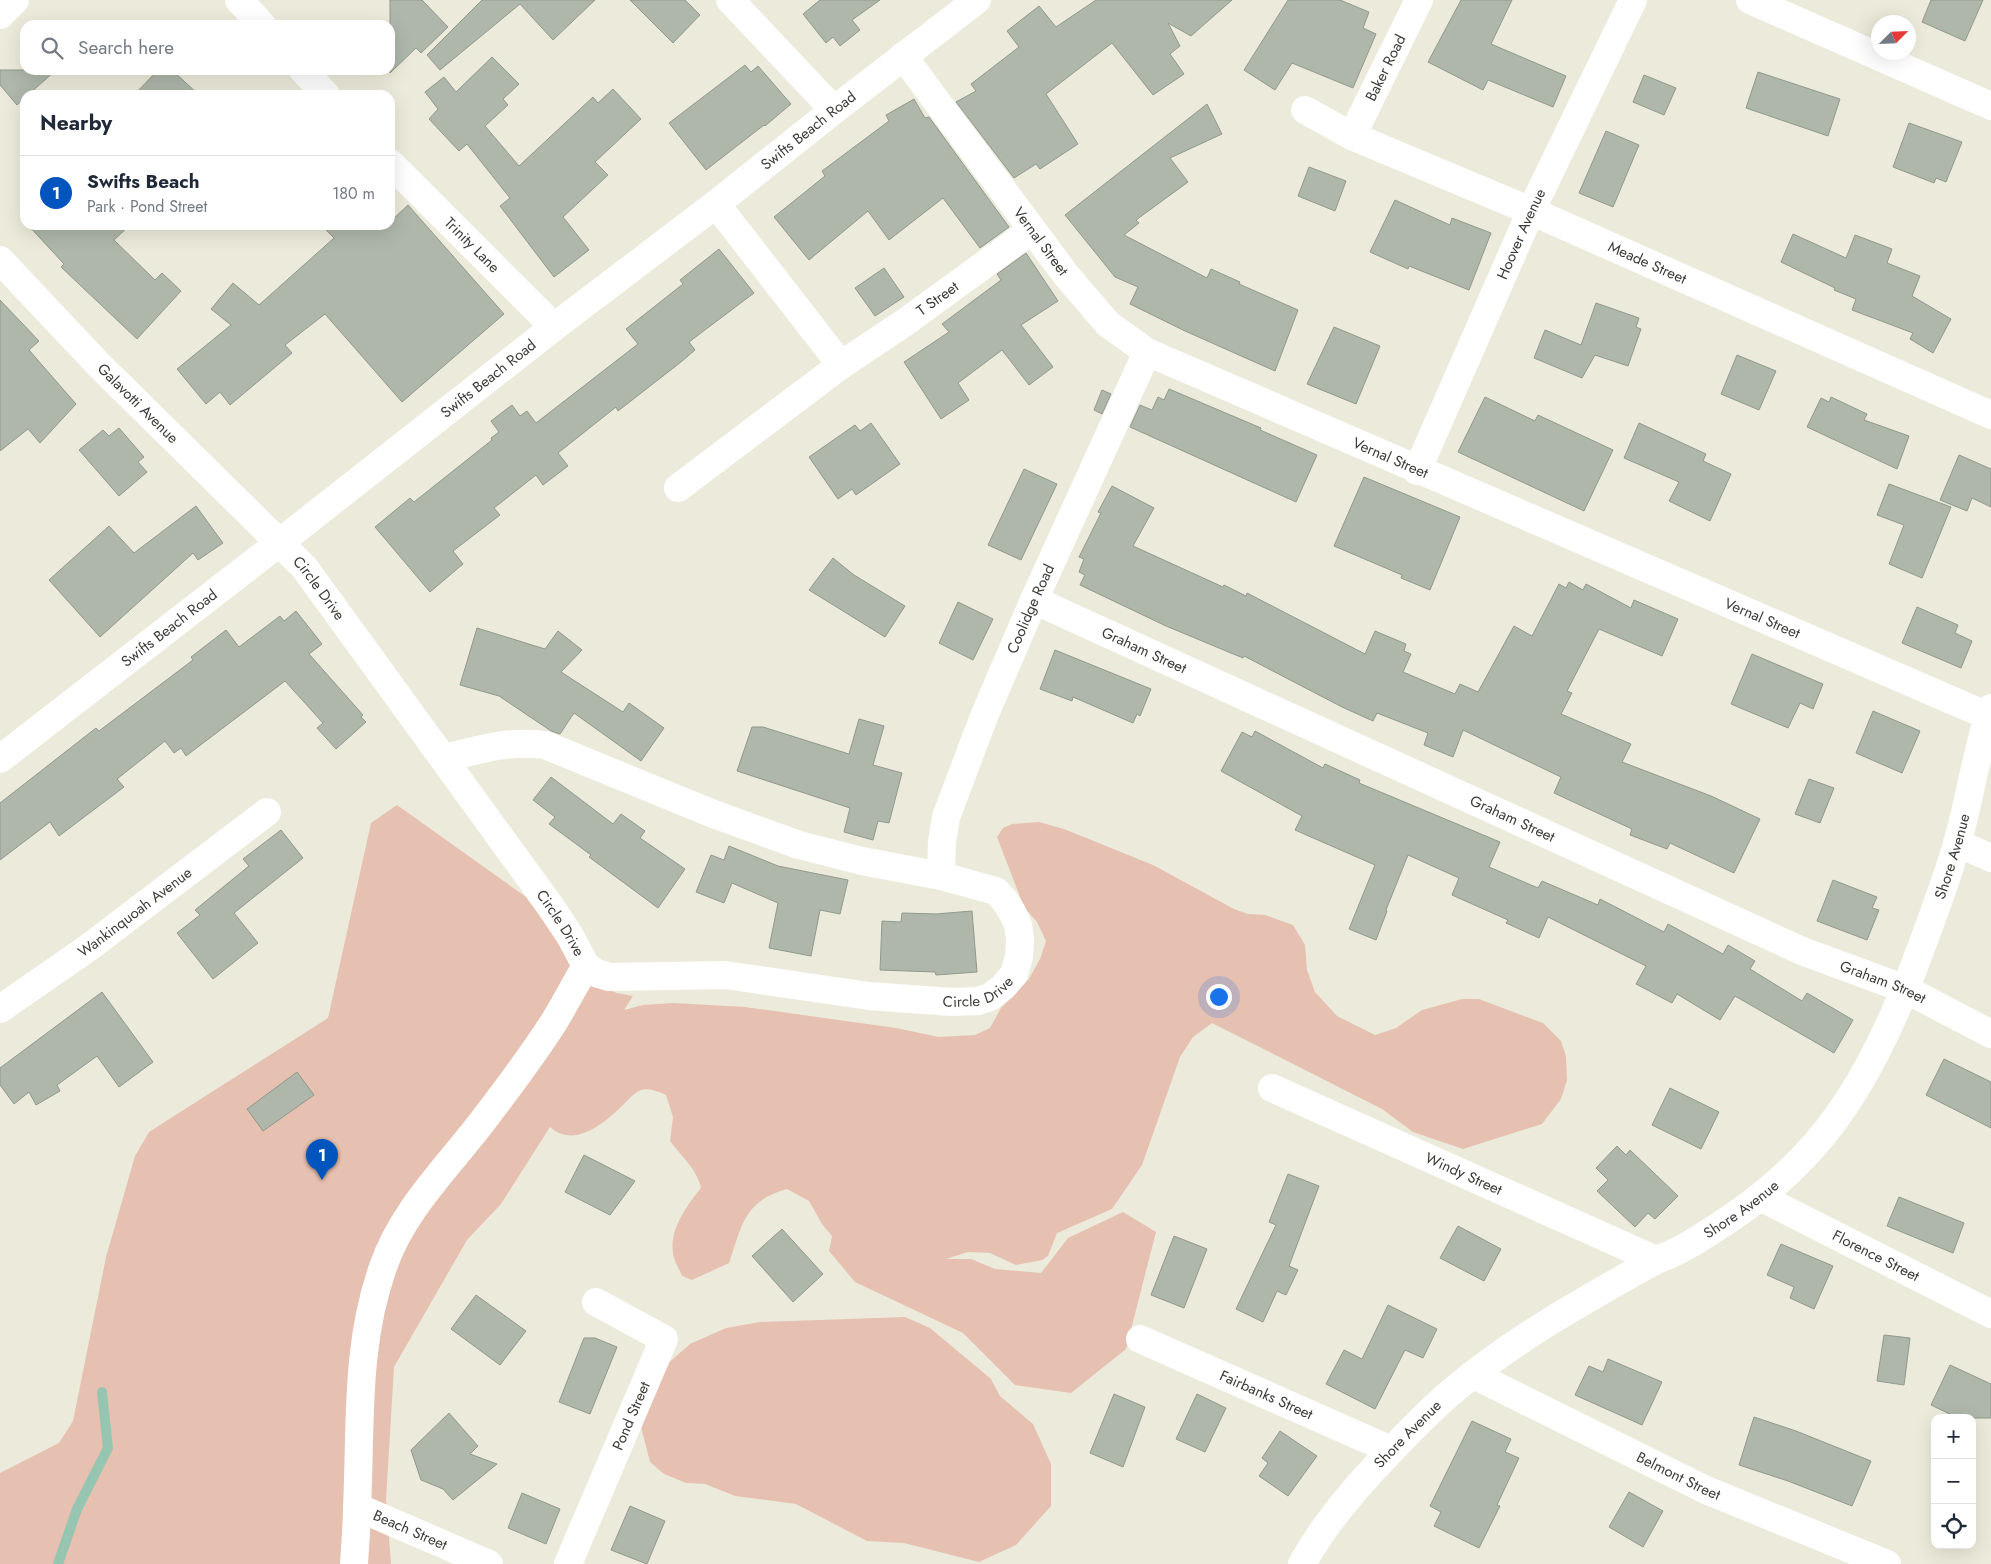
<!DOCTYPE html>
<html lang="en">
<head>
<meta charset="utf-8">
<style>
	:root { --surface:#fff; --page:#f6f6f7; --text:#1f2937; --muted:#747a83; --line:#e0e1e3; --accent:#0054bd }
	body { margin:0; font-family:Jost,sans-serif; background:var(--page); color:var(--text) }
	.controls { position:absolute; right:15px; bottom:15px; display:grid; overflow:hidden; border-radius:10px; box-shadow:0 5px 20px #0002 }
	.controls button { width:45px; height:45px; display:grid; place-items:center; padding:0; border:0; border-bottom:1px solid var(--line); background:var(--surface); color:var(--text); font:25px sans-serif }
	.compass { position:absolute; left:1871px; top:15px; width:45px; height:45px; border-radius:50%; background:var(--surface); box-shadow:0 5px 20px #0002; rotate:66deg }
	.you { position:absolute; left:1218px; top:996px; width:18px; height:18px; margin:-12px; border:4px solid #fff; border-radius:50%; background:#1a73e8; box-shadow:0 0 0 8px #1a73e833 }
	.badge { display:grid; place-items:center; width:32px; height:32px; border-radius:50%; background:var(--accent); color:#fff; font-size:16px; font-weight:700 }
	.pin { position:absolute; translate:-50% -41px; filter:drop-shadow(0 1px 2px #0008) }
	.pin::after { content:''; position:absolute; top:26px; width:18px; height:15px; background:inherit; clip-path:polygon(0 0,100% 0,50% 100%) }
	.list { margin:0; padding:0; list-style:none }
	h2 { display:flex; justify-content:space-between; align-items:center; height:65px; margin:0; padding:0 20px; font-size:21px }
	h2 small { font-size:16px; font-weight:400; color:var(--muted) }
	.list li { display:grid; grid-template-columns:32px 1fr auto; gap:15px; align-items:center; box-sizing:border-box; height:75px; padding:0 20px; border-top:1px solid var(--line) }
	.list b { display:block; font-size:19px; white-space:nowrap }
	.list p { margin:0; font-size:16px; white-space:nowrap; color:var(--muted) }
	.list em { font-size:16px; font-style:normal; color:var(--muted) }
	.icon { flex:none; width:28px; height:28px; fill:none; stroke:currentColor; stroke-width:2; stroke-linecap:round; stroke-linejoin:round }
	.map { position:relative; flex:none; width:1991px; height:1564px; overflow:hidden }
	.search { position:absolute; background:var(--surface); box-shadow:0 5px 20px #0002; left:20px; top:20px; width:375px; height:55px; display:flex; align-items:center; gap:12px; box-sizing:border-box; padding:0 18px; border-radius:15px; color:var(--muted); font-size:19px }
	.panel { position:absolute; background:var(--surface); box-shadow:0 5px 20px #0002; left:20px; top:90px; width:375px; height:140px; border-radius:15px }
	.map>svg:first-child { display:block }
	.green { fill:#e6c0b0 }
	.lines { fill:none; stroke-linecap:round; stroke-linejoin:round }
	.stream { stroke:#96c5b1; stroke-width:10 }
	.building { fill:#aeb7aa; stroke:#90998c }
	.street { stroke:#fff; stroke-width:28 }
	.secondary { stroke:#fff; stroke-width:28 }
	.labels { text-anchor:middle; stroke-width:5; stroke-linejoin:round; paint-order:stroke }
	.street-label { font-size:15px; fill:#3d3c36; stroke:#fff }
</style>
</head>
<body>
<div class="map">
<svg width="1991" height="1564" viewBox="0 0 1991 1564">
	<rect width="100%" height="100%" fill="#ecebdb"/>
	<g class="green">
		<path d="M 397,805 L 526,897 L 575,965 L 601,987 L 617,993 L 633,996 L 624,1010 L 643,1005 L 673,1003 L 745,1007 L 896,1028 L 939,1037 L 975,1035 L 990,1028 L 1001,1008 L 1029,979 L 1040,959 L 1046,941 L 1037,922 L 1024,907 L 997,837 L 1003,828 L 1012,824 L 1039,822 L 1064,829 L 1153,865 L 1234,909 L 1248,914 L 1265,915 L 1293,925 L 1305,945 L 1307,970 L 1315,992 L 1337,1016 L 1375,1035 L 1396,1028 L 1422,1010 L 1462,999 L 1479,999 L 1543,1023 L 1561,1041 L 1566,1056 L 1567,1080 L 1561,1099 L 1542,1124 L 1463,1149 L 1413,1132 L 1382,1109 L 1212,1023 L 1193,1037 L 1180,1057 L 1142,1165 L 1112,1209 L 1057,1233 L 1048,1256 L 1042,1260 L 1016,1265 L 990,1253 L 968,1252 L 946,1259 L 971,1259 L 995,1269 L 1041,1273 L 1068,1238 L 1123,1212 L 1156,1232 L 1126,1349 L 1071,1393 L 1015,1385 L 963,1333 L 855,1282 L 829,1251 L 832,1236 L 822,1224 L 809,1201 L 787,1189 C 744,1201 742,1225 729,1263 L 692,1280 L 682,1276 C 680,1271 676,1264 674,1258 C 667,1232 686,1207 701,1188 C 697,1169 681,1156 670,1141 L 673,1117 L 666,1095 C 658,1091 645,1086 637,1092 C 632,1095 627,1101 623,1105 C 605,1123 574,1149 550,1127 L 501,1204 L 467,1240 L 394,1367 L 386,1500 L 391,1564 L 0,1564 L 0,1473 L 59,1443 L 73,1421 L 106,1257 L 135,1156 L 149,1132 L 328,1018 L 371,823 Z"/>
		<polygon points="905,1317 930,1328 991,1379 1000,1396 1033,1424 1051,1464 1051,1506 1016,1545 979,1562 904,1543 867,1541 796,1504 735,1496 705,1484 686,1483 664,1474 650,1462 638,1415 657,1373 690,1344 726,1328 760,1322"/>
	</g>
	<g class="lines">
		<polyline class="stream" points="58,1564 77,1509 108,1448 102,1392"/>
	</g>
	<g class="building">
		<polygon points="390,0 422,0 448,27 421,53 416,48 390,73"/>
		<polygon points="482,0 595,0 553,40 520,4 440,70 427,55"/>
		<polygon points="630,0 685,0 700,15 673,43"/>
		<polygon points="820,0 880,0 852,20 860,30 840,46 833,37 826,43 803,14"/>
		<polygon points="1096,0 1232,0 1191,36 1168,23 1180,46 1170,54 1184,74 1153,95 1112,43 1046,94 1078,144 1040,169 1036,164 1014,178 956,102 976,91 971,84 1019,47 1007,31 1039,6 1056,27"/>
		<polygon points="1288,0 1340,0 1369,12 1363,28 1376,34 1353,88 1292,63 1275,90 1244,70"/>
		<polygon points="1461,0 1512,0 1491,44 1566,76 1553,107 1488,80 1483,90 1428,62"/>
		<polygon points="1931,0 1983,0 1965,41 1922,22"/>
		<polygon points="492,57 519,84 503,99 508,105 485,126 519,166 593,97 598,103 613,89 641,119 595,162 608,175 563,217 589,250 554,277 500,206 510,198 467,144 459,151 429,119 438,109 425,92 444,77 456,92"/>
		<polygon points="745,65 751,72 758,66 791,104 765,126 764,125 706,170 669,123"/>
		<polygon points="0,70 56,70 28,95 25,95 25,98 17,105 0,85"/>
		<polygon points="158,70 172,70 199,95 134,95"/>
		<polygon points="1758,72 1840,99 1828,136 1746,108"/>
		<polygon points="1644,75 1676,88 1664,115 1633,102"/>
		<polygon points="914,99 925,118 929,117 1009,227 980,248 943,198 889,240 868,211 809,260 774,217 825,176 822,171 889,121 886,115"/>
		<polygon points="1207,104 1222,134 1170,158 1188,182 1136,220 1139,223 1124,235 1207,278 1211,269 1240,282 1239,284 1298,310 1275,371 1185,331 1130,304 1138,287 1115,277 1065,215"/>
		<polygon points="1909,123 1962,142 1946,182 1936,178 1934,183 1893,167"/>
		<polygon points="1606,131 1639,145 1613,207 1579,193"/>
		<polygon points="1309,167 1346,181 1335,211 1298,196"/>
		<polygon points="1395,200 1450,225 1452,218 1491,233 1469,290 1409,266 1408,269 1370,252"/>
		<polygon points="408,205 504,314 402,402 325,314 285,345 292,353 230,405 220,392 206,404 177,369 231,325 211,309 233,283 259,305 334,238 321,225 390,225 390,222"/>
		<polygon points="28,225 130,225 114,240 155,280 162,273 181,291 137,339 61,267 64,264"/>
		<polygon points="1793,234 1846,258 1855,235 1892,249 1887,263 1920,276 1912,296 1951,319 1933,353 1910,339 1913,333 1852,310 1856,299 1834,290 1835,288 1781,262"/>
		<polygon points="719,249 754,293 689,342 695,350 681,362 618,411 616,407 558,453 568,466 543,485 536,475 494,508 500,515 453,551 463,564 430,592 375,527 410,498 414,502 492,440 491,438 499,432 491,421 512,405 520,416 527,411 536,423 638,344 626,329 683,284 680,280"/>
		<polygon points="1026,253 1058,301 1021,325 1053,367 1029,385 1002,350 958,383 969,400 941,419 904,362 949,332 942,324 1001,280 997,274"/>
		<polygon points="884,268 904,297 875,316 855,288"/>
		<polygon points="0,300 39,341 29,350 76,404 40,443 28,429 0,451"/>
		<polygon points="1596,303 1639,318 1636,327 1641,329 1628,366 1595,355 1582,378 1534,358 1545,330 1581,345"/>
		<polygon points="1334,327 1380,346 1356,404 1307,384"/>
		<polygon points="1737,355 1776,371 1759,410 1721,394"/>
		<polygon points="1169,389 1261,428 1260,430 1317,455 1296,502 1130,427 1140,405 1152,410 1158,397 1164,400"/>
		<polygon points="1102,390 1111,394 1102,414 1094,410"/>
		<polygon points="1485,397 1535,421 1538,415 1613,450 1584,511 1458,452"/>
		<polygon points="1831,397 1867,414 1864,420 1909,436 1897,469 1807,427 1821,398 1829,402"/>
		<polygon points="871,423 900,464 856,495 852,489 838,499 809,457 855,425 860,431"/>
		<polygon points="1639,423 1706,454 1703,461 1731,474 1710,521 1669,501 1679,482 1624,458"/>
		<polygon points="119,428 144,457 138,462 147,472 119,496 79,450 103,430 109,436"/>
		<polygon points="1959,455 1991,469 1991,507 1972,498 1967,511 1940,500"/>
		<polygon points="1024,469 1057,484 1021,560 988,545"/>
		<polygon points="1364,477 1460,517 1430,590 1401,578 1402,575 1334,546"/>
		<polygon points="1889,484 1951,507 1922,578 1889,564 1904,525 1877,515"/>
		<polygon points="1112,486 1154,508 1133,546 1223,587 1224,585 1246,596 1247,593 1365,654 1375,631 1406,644 1404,651 1411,654 1403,672 1455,694 1460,684 1478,692 1514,626 1532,636 1559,584 1566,588 1569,582 1583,590 1586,584 1631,608 1634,600 1678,619 1662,656 1599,629 1567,691 1572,693 1561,714 1631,744 1622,762 1711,796 1760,819 1734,873 1670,843 1667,849 1630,835 1632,829 1554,793 1561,777 1463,730 1453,757 1424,745 1428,733 1377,713 1373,721 1342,707 1244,656 1243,658 1166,626 1080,585 1085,575 1079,572 1084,559 1079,557 1101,513 1098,512"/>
		<polygon points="196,506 223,543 198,560 193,553 100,637 49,580 109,526 134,553"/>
		<polygon points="833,558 854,575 905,606 885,637 809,590"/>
		<polygon points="958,602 993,619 973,660 939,643"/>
		<polygon points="1917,607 1958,625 1955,633 1972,641 1961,668 1902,643"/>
		<polygon points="296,611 322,644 309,654 363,715 361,717 366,722 336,749 317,728 323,723 285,681 186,756 181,748 174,753 165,741 117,779 124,787 59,836 50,822 0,860 0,803 96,728 99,731 193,660 191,657 226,630 239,647 280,616 284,621"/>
		<polygon points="477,628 545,649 558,631 582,650 561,672 623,712 629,703 664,728 641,761 574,713 560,734 551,731 499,696 460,685"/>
		<polygon points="1055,650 1151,689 1140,716 1137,714 1133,723 1073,697 1072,701 1040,689"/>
		<polygon points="1752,654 1823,684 1813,709 1800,703 1788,728 1731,704"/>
		<polygon points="1873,711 1920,731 1902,773 1856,753"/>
		<polygon points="859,719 884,726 873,765 902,773 889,823 878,821 873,840 844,832 850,808 737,771 752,727 763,727 849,754"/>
		<polygon points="1255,731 1323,768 1325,764 1360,780 1359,783 1500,842 1489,867 1538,888 1542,881 1598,905 1600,899 1664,932 1668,924 1723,954 1728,945 1755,961 1750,969 1802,1001 1807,993 1853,1020 1834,1053 1735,996 1720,1020 1677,994 1672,1003 1636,984 1646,966 1548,917 1539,938 1506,923 1508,920 1452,895 1459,878 1408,855 1386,910 1387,911 1376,940 1349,929 1375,865 1295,830 1302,816 1221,771 1242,732 1252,737"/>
		<polygon points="551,777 613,824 621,814 645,831 640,838 685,869 658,908 589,857 591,855 549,824 555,817 533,800"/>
		<polygon points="1809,779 1834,788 1820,823 1795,814"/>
		<polygon points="281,830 303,858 234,913 258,943 213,979 177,933 200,915 195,910 249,866 243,859"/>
		<polygon points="729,846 778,866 848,880 840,914 820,910 811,956 769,948 778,903 732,883 724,903 696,892 711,855 724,860"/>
		<polygon points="1833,880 1877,897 1872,908 1879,910 1867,940 1817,921"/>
		<polygon points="972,911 977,972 936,975 935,972 880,970 882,921 901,922 902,913 936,914"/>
		<polygon points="102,992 153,1062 119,1087 97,1056 57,1085 60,1091 36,1105 29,1092 14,1104 0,1085 0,1068"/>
		<polygon points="1944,1059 1991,1082 1991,1128 1926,1095"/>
		<polygon points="297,1072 314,1095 263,1131 247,1109"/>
		<polygon points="1670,1088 1719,1112 1701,1149 1652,1125"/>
		<polygon points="1617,1146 1626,1155 1630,1150 1678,1196 1655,1219 1648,1213 1635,1227 1597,1191 1608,1180 1596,1168"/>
		<polygon points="584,1155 635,1181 610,1215 565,1192"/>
		<polygon points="1288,1174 1319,1186 1289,1266 1298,1270 1286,1295 1277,1291 1263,1322 1236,1309 1276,1225 1269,1222"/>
		<polygon points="1899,1197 1964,1223 1953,1253 1887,1226"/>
		<polygon points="1458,1226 1501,1249 1484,1281 1440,1258"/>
		<polygon points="782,1229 823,1274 793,1302 752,1256"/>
		<polygon points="1174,1236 1207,1249 1184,1308 1151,1295"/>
		<polygon points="1781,1244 1833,1266 1814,1309 1790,1298 1794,1287 1767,1275"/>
		<polygon points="476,1295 526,1331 500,1365 451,1329"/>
		<polygon points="1388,1305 1437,1329 1423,1358 1405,1350 1375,1409 1326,1384 1344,1350 1362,1359"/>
		<polygon points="1884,1335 1910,1338 1904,1385 1877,1381"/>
		<polygon points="584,1338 595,1338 617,1347 590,1414 559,1402"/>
		<polygon points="1608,1359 1662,1382 1642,1425 1575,1395 1589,1366 1603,1372"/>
		<polygon points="1950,1365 1991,1384 1991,1418 1958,1418 1931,1405"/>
		<polygon points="1114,1394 1145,1407 1123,1467 1090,1453"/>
		<polygon points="1197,1394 1226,1408 1205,1452 1176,1439"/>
		<polygon points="449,1413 478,1446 470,1454 497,1464 453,1500 443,1489 421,1480 411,1450"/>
		<polygon points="1754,1417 1796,1431 1871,1461 1852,1506 1788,1481 1739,1465"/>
		<polygon points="1472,1421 1511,1439 1505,1452 1519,1458 1497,1505 1500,1506 1479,1548 1434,1526 1441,1512 1430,1506"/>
		<polygon points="1280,1431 1317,1456 1288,1496 1259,1476 1268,1463 1262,1458"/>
		<polygon points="1629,1492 1663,1511 1643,1547 1609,1527"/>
		<polygon points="522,1493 560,1509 546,1544 508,1528"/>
		<polygon points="630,1506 665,1521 647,1564 611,1550"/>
	</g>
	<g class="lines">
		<g class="street">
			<polyline points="239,0 262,25"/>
			<polyline points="730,0 834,110"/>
			<polyline points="1750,0 1991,106"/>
			<polyline points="0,15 15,0"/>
			<path id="s1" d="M 903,56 L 1066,275 L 1108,324 L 1147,352 C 1427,475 1708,594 1988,716"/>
			<polyline points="303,70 326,95"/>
			<path id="s2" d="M 1305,110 L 1352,136 L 1531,211 L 1991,415"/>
			<path id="s3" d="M 1352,136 L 1419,0"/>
			<path id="s4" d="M 390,163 L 554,327"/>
			<path id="s5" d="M 716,204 L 841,365 L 904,323 L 1032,230"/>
			<path id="s6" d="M 0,260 L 99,365 L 304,567 L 551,907 L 570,936 L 586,966 L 596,973 L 609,977 L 725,975 L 869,996 L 952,1002 L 978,1001 L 990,997 L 1003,987 L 1014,974 L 1019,957 L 1020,938 L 1018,925 L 1012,912 L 1005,901 L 996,891 L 941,876 L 862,861 L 799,845 L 711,813 L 545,745 C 508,740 480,750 444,758"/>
			<path id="s7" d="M 1417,471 L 1531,211 L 1633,0"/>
			<polyline points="678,488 841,365"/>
			<path id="s8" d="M 1034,600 L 1802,951 L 1905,989 L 1991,1034"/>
			<polyline points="1957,843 1991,858"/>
			<path id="s9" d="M 941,876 L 942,842 L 946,817 L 985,714 L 1034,600 L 1147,352"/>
			<path id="s10" d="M 0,1009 L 88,948 L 267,812"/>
			<path id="s11" d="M 1272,1088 L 1656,1260"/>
			<path id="s12" d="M 1760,1197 L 1991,1314"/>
			<path id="s13" d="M 1140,1339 L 1391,1450"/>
			<path id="s14" d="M 1474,1375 L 1706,1490 L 1887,1564"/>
			<path id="s15" d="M 357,1507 L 489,1564"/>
			<path d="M 354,1564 C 355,1545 357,1526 357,1507 C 361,1426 355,1346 383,1267 C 403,1209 449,1166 485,1118 C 508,1088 531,1057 552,1025 C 564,1006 574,986 586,966"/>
			<path id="s16" d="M 568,1564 L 664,1339 L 596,1302"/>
			<path id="s17" d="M 1302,1564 C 1324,1524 1354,1489 1385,1457 C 1406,1435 1427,1413 1450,1393 C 1512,1340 1585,1300 1656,1260 C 1682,1251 1703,1236 1725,1222 C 1826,1156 1868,1080 1912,972 C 1928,930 1944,888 1957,844 C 1970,799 1976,752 1991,708"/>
		</g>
		<path class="secondary" id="s18" d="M 0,759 L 279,543 L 554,327 L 716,204 L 834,110 L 977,0"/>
	</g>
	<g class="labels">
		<g class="street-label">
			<text dy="5" stroke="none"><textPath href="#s3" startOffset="76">Baker Road</textPath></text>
			<text dy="5" stroke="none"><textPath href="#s18" startOffset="1024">Swifts Beach Road</textPath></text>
			<text dy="5" stroke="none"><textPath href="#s7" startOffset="259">Hoover Avenue</textPath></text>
			<text dy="5" stroke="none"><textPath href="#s1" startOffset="231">Vernal Street</textPath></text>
			<text dy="5" stroke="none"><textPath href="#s4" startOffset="116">Trinity Lane</textPath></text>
			<text dy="5" stroke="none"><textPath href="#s2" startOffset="375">Meade Street</textPath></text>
			<text dy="5" stroke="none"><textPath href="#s5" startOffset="321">T Street</textPath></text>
			<text dy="5" stroke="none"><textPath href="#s18" startOffset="619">Swifts Beach Road</textPath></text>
			<text dy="5" stroke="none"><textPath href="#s6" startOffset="199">Galavotti Avenue</textPath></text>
			<text dy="5" stroke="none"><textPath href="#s1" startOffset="651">Vernal Street</textPath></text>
			<text dy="5" stroke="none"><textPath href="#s6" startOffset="458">Circle Drive</textPath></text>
			<text dy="5" stroke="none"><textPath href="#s9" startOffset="284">Coolidge Road</textPath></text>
			<text dy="5" stroke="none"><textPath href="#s1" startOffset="1056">Vernal Street</textPath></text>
			<text dy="5" stroke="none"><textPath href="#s18" startOffset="214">Swifts Beach Road</textPath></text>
			<text dy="5" stroke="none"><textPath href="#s8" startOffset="121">Graham Street</textPath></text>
			<text dy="5" stroke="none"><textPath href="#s8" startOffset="526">Graham Street</textPath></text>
			<text dy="5" stroke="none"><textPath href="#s17" startOffset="992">Shore Avenue</textPath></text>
			<text dy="5" stroke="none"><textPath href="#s10" startOffset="166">Wankinquoah Avenue</textPath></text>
			<text dy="5" stroke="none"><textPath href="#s6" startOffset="871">Circle Drive</textPath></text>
			<text dy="5" stroke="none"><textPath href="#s8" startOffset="931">Graham Street</textPath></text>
			<text dy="5" stroke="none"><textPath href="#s6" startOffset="1320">Circle Drive</textPath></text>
			<text dy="5" stroke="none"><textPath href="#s11" startOffset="210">Windy Street</textPath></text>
			<text dy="5" stroke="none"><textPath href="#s17" startOffset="572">Shore Avenue</textPath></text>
			<text dy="5" stroke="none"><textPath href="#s12" startOffset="130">Florence Street</textPath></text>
			<text dy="5" stroke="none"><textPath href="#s13" startOffset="138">Fairbanks Street</textPath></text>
			<text dy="5" stroke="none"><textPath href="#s16" startOffset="161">Pond Street</textPath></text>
			<text dy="5" stroke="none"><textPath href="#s17" startOffset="168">Shore Avenue</textPath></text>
			<text dy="5" stroke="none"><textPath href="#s14" startOffset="228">Belmont Street</textPath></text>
			<text dy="5" stroke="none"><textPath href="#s15" startOffset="58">Beach Street</textPath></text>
		</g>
	</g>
</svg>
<div class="controls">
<button>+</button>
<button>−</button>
<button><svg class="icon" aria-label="locate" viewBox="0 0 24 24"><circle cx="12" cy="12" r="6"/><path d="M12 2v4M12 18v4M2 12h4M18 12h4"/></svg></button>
</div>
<svg class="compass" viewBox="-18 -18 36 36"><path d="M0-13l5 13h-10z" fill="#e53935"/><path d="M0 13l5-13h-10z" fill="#747a83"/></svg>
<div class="you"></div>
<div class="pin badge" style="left:322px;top:1180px">1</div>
<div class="search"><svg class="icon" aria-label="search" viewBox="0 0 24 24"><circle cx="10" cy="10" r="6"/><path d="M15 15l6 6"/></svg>Search here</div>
<section class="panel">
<h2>Nearby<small></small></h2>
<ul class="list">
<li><span class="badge">1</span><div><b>Swifts Beach</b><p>Park · Pond Street</p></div><em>180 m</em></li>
</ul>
</section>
</div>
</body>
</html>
